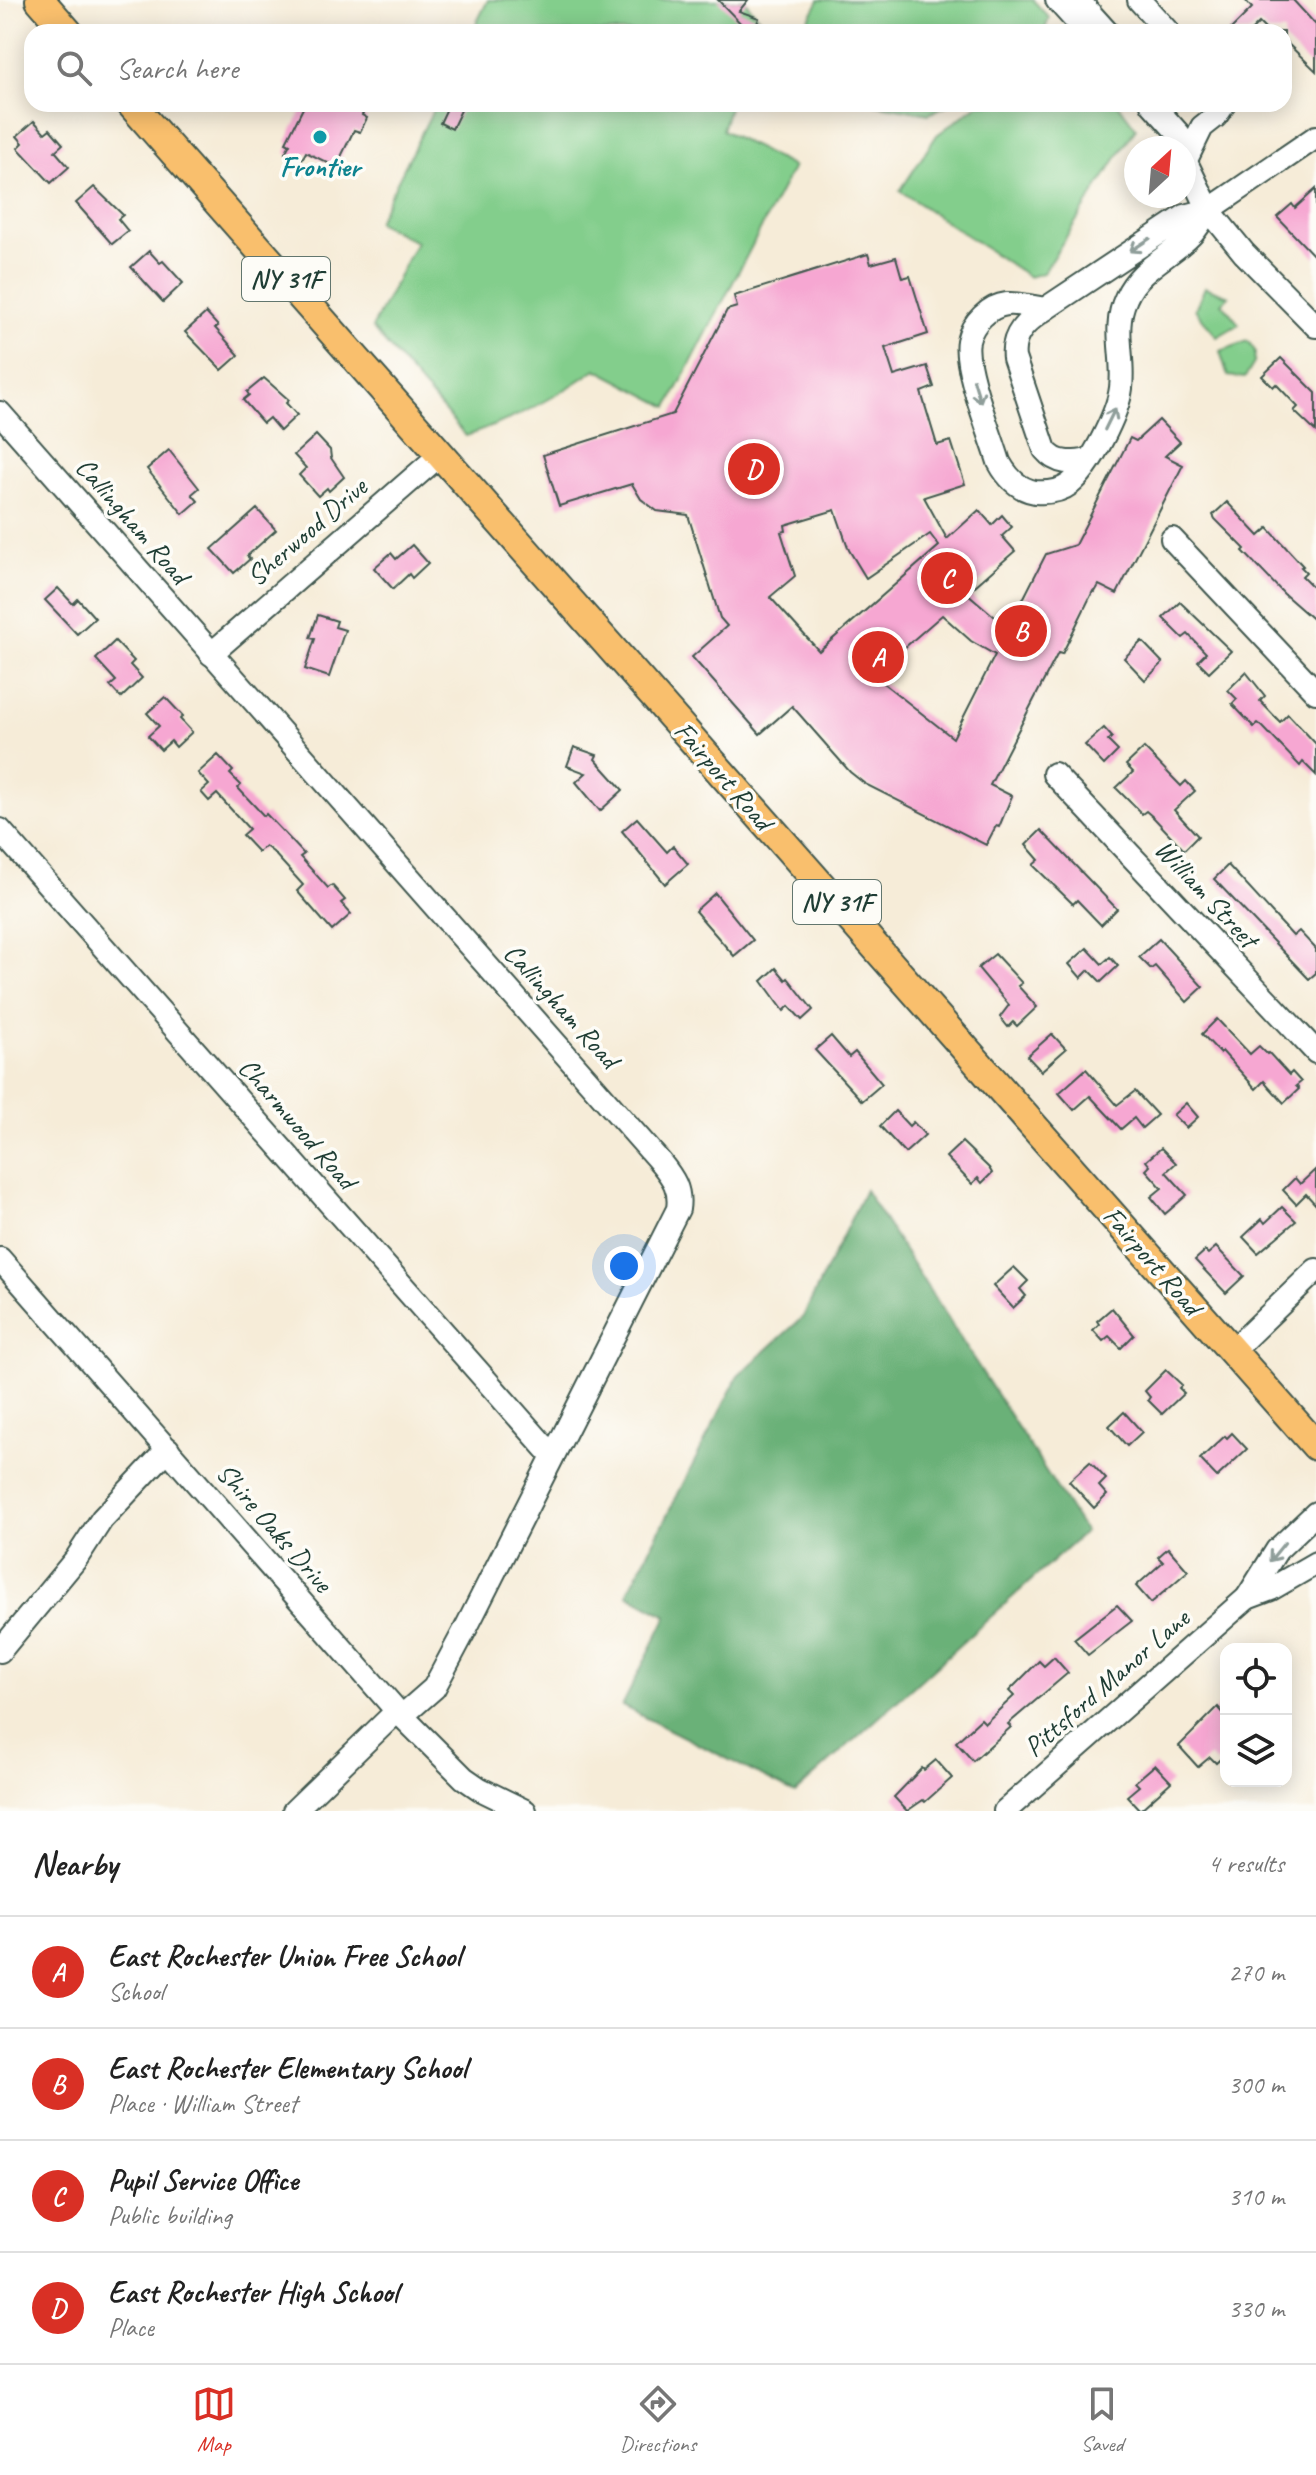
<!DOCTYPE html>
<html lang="en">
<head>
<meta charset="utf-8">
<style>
	:root { --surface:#fff; --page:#f6f6f6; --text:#222; --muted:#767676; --line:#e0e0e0; --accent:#d93025 }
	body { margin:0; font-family:Caveat,sans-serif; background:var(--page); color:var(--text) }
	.controls { position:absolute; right:24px; bottom:24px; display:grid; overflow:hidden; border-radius:16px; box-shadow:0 4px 20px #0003 }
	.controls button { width:72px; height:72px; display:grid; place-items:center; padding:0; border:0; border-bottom:2px solid var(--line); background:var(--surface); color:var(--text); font:40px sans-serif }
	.compass { position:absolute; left:1124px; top:136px; width:72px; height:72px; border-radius:50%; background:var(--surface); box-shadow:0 4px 20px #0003; rotate:26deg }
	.you { position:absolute; left:624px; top:1266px; width:28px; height:28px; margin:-20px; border:6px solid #fff; border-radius:50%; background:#1a73e8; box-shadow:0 0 0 12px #1a73e833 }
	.badge { display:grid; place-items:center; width:52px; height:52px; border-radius:50%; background:var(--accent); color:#fff; font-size:26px; font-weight:700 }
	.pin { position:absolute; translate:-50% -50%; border:4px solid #fff; box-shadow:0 2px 8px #0006 }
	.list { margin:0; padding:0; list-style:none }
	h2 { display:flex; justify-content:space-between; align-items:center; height:104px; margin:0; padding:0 32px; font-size:34px }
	h2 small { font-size:26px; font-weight:400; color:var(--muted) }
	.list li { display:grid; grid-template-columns:52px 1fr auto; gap:24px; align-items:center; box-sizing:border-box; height:112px; padding:0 32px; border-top:2px solid var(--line) }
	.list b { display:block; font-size:30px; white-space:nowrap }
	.list p { margin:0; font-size:26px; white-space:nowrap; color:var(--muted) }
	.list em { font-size:26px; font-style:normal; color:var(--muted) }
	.icon { flex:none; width:44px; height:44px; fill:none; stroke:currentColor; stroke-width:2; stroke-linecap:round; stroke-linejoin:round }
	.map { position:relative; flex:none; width:1316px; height:1811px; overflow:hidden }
	.search { position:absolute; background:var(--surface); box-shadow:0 4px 20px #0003; left:24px; right:24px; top:24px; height:88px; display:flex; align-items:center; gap:20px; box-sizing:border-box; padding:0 28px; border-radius:24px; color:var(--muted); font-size:30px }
	.sheet { height:552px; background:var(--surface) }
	nav { display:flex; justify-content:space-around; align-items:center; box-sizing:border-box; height:112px; border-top:2px solid var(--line); background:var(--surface); font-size:22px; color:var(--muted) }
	nav a { display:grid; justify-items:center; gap:4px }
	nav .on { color:var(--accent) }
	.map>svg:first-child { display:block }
	.green { fill:#83ce8c; stroke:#518660; stroke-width:2 }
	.forest { fill:#6ab178; stroke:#447756; stroke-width:2 }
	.building { fill:#f6a7d2; fill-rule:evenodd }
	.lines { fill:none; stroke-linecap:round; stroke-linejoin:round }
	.minor-casing { stroke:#3f574d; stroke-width:26 }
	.major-casing { stroke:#3f574d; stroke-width:32 }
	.minor { stroke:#fff; stroke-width:22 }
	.major { stroke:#f9bf6d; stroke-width:28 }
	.oneway { stroke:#8f9e9a }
	.culture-dot { fill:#0f9aa8; stroke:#fdfcf7; stroke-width:3 }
	.labels { text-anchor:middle; stroke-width:7; stroke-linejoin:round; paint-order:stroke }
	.shield { fill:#fdfcf7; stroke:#62766e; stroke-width:2 }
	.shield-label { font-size:26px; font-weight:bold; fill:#1f3d34 }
	.culture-label { font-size:28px; font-weight:bold; fill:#0d838f; stroke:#fdfcf7 }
	.street-label { font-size:28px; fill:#1f3d34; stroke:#fdfcf7 }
</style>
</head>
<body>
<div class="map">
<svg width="1316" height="1811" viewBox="0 0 1316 1811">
	<rect width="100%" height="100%" fill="#fdfcf7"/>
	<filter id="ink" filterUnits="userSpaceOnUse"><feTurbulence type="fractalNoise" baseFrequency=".0125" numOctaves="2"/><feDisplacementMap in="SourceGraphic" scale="16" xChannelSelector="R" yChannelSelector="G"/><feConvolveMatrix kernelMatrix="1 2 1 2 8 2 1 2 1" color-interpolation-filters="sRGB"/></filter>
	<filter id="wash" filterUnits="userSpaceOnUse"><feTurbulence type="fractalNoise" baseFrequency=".006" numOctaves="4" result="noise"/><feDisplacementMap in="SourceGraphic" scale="32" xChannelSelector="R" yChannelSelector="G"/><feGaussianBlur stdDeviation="1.8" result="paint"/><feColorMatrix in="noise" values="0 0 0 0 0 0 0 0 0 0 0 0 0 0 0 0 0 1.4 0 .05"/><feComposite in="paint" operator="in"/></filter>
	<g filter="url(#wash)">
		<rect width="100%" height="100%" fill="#f6ecd8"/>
		<g class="green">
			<polygon points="488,0 744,0 759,18 754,32 472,32"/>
			<polygon points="819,0 1033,0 1049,18 1044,32 802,32"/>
			<path d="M 436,104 L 730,104 L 722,130 L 793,167 L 668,407 L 596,369 C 557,397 511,421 466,436 L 372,328 L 416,242 L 377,222 Z"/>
			<polygon points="874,104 949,104 929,114"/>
			<polygon points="979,104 1118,104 1136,128 1043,273 1029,277 900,191 937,135"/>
			<polygon points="1205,287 1229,296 1222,303 1239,324 1217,337 1195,309"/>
			<polygon points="1248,341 1255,351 1254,363 1245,378 1228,376 1220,351"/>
		</g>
		<polygon class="forest" points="865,1190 1085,1532 795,1793 622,1706 667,1616 627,1594 738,1376 803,1317"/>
		<g id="blocks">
			<g class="building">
				<polygon points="718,0 748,0 739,11 759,18 754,32 749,32"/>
				<polygon points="1245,0 1293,0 1316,25 1316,71 1284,40 1284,32 1268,32 1259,23 1250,32 1228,32 1252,8"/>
				<polygon points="305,104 367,104 362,115 367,118 360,132 354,130 336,167 306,152 301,161 285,153 290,144 286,142"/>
				<polygon points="449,104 464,104 452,129 440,123"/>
				<polygon points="34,121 45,133 50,129 63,144 55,151 69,167 51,183 18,148 23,143 17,136"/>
				<polygon points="94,187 123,215 118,219 128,231 112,244 76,203"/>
				<polygon points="1316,189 1316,258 1277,217 1292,204 1295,208"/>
				<polygon points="149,251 160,263 163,261 183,283 163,302 131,267"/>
				<path d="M 868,254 L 871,264 L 896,257 L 902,278 L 910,276 L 928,334 L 885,348 L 894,376 L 927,366 L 934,387 L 921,392 L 937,445 L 951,441 L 965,484 L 924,497 L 947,539 L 979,510 L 992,525 L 1002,515 L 1012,527 L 1002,536 L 1015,551 L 967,593 L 995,617 L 1010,625 L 1046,554 L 1075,545 L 1130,438 L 1136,441 L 1159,420 L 1180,442 L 1165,456 L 1183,465 L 1117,594 L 1099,585 L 1095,592 L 1093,591 L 1062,654 L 1058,653 L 990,785 L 1012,796 L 999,827 L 996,826 L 986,845 L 865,784 L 850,772 L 792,706 L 760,734 L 692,657 L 727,626 L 720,618 L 688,515 L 657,511 L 641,499 L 632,484 L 559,506 L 543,455 L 673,414 L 727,310 L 737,307 L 734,296 ZM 835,510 L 849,550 L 866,578 L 930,534 L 939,546 L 819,651 L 770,597 L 795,576 L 781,532 L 786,531 L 785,525 ZM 942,615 L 971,641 L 995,655 L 953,738 L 873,675 Z"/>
				<polygon points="206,313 218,326 215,328 239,355 222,370 185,332"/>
				<polygon points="1281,358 1316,393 1316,432 1294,411 1298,407 1276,384 1273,387 1262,376"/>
				<polygon points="264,378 289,400 286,403 297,415 280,431 269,418 263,423 243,400 249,395 247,392"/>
				<polygon points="316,435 330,450 331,458 344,477 329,491 327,488 318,496 299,475 306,468 294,455"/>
				<polygon points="169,450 199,488 192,494 198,501 183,514 147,469"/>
				<polygon points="1227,502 1259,536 1268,528 1303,566 1301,567 1306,572 1302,576 1316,590 1316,622 1284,594 1243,551 1245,549 1215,519 1213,515"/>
				<polygon points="257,509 276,530 247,556 250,559 234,573 212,549"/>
				<polygon points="412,545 428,563 412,578 409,574 393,589 374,568 391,553 396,559"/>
				<polygon points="58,588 73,604 78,599 95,618 77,634 45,600"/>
				<polygon points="1180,602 1231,651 1209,672 1198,661 1206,653 1188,634 1183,638 1163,618"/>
				<polygon points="318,615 337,621 335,627 345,630 329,677 305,669 315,639 310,638"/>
				<polygon points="115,641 134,661 130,665 142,678 121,698 110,686 116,681 96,659"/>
				<polygon points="1142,641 1163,663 1145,680 1124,658"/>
				<polygon points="1246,672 1265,696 1260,701 1280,722 1288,714 1316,744 1316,775 1303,762 1300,766 1263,727 1258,723 1254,727 1232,704 1237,699 1228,690"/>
				<polygon points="165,697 183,716 180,719 192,732 176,747 171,741 161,750 148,736 159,726 147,713"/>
				<polygon points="1104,728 1112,737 1108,741 1118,751 1104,765 1085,745"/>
				<polygon points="574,747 597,755 595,759 623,790 600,811 576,782 586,773 567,766"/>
				<polygon points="1144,748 1181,786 1186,781 1195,791 1174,810 1198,836 1184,850 1154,818 1146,811 1142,814 1116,788 1133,772 1126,765"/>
				<polygon points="218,755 233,771 230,774 241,785 238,788 264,816 266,814 289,838 304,854 300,857 328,888 332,885 345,900 341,903 351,914 332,931 297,891 303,885 273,852 265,846 258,852 242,835 249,829 217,794 209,801 201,792 209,785 198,773"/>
				<polygon points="637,818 667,852 673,846 688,864 665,884 622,831"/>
				<polygon points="1041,830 1117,909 1101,925 1077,900 1073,904 1033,865 1039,860 1026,845"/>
				<polygon points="1228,865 1293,936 1299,931 1316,949 1316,973 1309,979 1214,879"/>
				<polygon points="715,893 753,940 734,956 695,911"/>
				<polygon points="1159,939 1203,987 1187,1002 1155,966 1151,969 1139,957"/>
				<polygon points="1087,948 1102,964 1110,957 1118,966 1101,982 1089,970 1081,978 1069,964"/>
				<polygon points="995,954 1022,983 1018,986 1037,1007 1017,1026 1013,1022 1008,1027 1000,1017 1009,1005 978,968"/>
				<polygon points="776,968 786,980 788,978 813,1010 802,1020 789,1006 784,1011 762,981"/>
				<polygon points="1217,1019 1250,1054 1259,1046 1267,1054 1269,1053 1289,1075 1292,1072 1301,1082 1296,1086 1299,1089 1284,1103 1264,1081 1256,1089 1222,1051 1220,1053 1202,1034"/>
				<polygon points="1052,1034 1066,1049 1041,1071 1027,1056"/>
				<polygon points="831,1036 849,1057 855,1052 882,1084 862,1101 815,1050"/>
				<polygon points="1086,1069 1117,1105 1135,1091 1157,1115 1142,1128 1134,1118 1121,1129 1090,1096 1074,1110 1059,1093"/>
				<polygon points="1186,1103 1198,1117 1186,1128 1173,1115"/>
				<polygon points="895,1111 909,1126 913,1122 925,1135 905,1153 880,1126"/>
				<polygon points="962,1142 989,1168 992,1173 982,1183 978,1178 972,1184 946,1157"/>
				<polygon points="1161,1148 1176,1163 1166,1172 1187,1195 1165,1214 1151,1197 1162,1188 1146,1170 1150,1166 1146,1161"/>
				<polygon points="1316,1169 1316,1205 1306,1194 1296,1204 1283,1190 1295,1178 1300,1184"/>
				<polygon points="1282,1207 1296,1221 1258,1253 1243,1237 1262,1219 1265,1223"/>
				<polygon points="1216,1247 1244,1276 1226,1293 1195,1260 1205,1251 1208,1254"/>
				<polygon points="1014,1267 1028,1281 1020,1289 1026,1296 1013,1308 993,1286"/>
				<polygon points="1112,1308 1134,1335 1121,1348 1109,1336 1103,1341 1093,1330 1099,1324 1097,1321"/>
				<polygon points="1166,1370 1182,1385 1179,1388 1184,1393 1162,1414 1148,1400 1150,1397 1145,1391"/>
				<polygon points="1124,1412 1142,1432 1127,1446 1109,1426"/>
				<polygon points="1232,1433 1247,1449 1217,1477 1200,1459 1225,1436 1227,1438"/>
				<polygon points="1090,1462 1106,1479 1099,1486 1107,1495 1094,1508 1069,1481"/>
				<polygon points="1168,1548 1188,1571 1151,1603 1136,1586 1163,1562 1158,1557"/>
				<polygon points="1117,1605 1132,1621 1088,1655 1074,1639"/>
				<polygon points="1054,1657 1068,1673 1008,1724 1011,1727 973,1761 956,1742 981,1719 985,1723 1014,1696 1009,1691 1039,1661 1044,1666"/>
				<polygon points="1218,1707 1226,1716 1226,1754 1216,1763 1210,1757 1198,1767 1179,1746"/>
				<polygon points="936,1760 952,1778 925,1802 923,1800 907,1811 894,1797 922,1768 924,1770"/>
				<polygon points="1155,1765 1171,1782 1140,1810 1127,1796 1139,1786 1135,1782"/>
			</g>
		</g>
	</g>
	<g filter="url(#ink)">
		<use href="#blocks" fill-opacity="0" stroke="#3f574d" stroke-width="2"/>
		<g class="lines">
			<g class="minor-casing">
				<g id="minor">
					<polyline points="1057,0 1086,32"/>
					<polyline points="1139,0 1168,32"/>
					<polyline points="1079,1 1107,32"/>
					<polyline points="1152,104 1179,134"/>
					<polyline points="1184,158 1209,210 1244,253 1316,326"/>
					<polyline points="1186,160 1202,127 1216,116 1224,104"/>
					<path d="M 1209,210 C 1203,218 1198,228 1191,235 C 1170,257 1139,268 1126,298 C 1112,328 1125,357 1121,388 C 1118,413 1091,467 1070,484 C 1061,491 1047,493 1035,492 C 1018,489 1007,477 999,462 C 991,435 963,366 968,341 C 972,323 989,306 1007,304 C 1019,303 1033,307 1045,309 L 1185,216 L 1209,210 L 1316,137"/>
					<path d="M 1045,309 C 1027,321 1011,334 1014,358 L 1045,450 C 1057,465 1072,463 1089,460"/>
					<path d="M 0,413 L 661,1163 C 673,1178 681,1189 678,1209 L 467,1626 L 434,1688 L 402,1716"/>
					<polyline points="1172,539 1316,692"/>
					<polyline points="211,654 441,454"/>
					<polyline points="1054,774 1316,1052"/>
					<polyline points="0,830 552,1455"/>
					<polyline points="0,1259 397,1711 464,1778 480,1789 525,1811"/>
					<polyline points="1233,1350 1316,1270"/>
					<polyline points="1247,1598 1271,1589 1316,1563"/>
					<polyline points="0,1651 76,1559 102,1519 168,1449"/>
					<polyline points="294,1811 397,1711"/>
					<polyline points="1005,1811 1247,1598 1277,1550 1316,1513"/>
				</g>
			</g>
			<g class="major-casing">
				<g id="major">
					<polyline points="40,0 68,32"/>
					<polyline points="131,104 1316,1446"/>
				</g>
			</g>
			<use href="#minor" class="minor"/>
			<use href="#major" class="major"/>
		</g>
		<defs><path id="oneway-shaft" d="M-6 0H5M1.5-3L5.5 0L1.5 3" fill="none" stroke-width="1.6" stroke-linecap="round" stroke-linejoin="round" transform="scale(2)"/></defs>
		<g class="oneway">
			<use href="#oneway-shaft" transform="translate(1140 245) rotate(147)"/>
			<use href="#oneway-shaft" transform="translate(977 391) rotate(73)"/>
			<use href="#oneway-shaft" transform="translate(1110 419) rotate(-64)"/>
			<use href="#oneway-shaft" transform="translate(1277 1552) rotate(129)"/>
		</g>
	</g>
	<circle class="culture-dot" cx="320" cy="137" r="8"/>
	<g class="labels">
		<g class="shield">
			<rect x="242" y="257" width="88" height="44" rx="6"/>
			<rect x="793" y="880" width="88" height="44" rx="6"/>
		</g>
		<g class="shield-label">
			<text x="286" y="288">NY 31F</text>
			<text x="837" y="911">NY 31F</text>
		</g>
		<g class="culture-label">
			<text x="320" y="176">Frontier</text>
		</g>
		<g class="street-label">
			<text transform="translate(133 520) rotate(49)" y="10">Callingham Road</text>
			<text transform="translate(306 531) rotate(-41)" y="10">Sherwood Drive</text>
			<text transform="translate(724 775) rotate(49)" y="10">Fairport Road</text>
			<text transform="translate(1207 893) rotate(47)" y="10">William Street</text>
			<text transform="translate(562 1005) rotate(48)" y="10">Callingham Road</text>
			<text transform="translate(298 1123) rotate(49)" y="10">Charmwood Road</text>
			<text transform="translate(1153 1260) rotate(49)" y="10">Fairport Road</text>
			<text transform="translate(275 1527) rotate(49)" y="10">Shire Oaks Drive</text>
			<text transform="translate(1106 1682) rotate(-41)" y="10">Pittsford Manor Lane</text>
		</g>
	</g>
</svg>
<div class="controls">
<button><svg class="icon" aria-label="locate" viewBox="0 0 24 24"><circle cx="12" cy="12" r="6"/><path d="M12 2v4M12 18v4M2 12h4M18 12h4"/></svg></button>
<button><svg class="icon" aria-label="layers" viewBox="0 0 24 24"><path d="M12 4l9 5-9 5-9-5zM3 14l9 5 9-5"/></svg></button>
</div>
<svg class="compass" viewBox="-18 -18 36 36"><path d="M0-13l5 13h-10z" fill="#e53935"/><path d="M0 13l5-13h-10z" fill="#767676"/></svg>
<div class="you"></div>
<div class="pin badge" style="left:878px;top:657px">A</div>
<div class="pin badge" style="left:1021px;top:631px">B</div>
<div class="pin badge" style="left:947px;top:578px">C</div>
<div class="pin badge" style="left:754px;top:469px">D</div>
<div class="search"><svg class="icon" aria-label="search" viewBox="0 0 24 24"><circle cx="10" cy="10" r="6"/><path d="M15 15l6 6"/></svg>Search here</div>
</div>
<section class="sheet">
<h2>Nearby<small>4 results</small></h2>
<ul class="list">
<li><span class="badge">A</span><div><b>East Rochester Union Free School</b><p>School</p></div><em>270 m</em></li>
<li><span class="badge">B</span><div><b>East Rochester Elementary School</b><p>Place · William Street</p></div><em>300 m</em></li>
<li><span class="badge">C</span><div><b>Pupil Service Office</b><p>Public building</p></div><em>310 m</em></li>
<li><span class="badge">D</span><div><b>East Rochester High School</b><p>Place</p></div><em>330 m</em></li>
</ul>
</section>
<nav>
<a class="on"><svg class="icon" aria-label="map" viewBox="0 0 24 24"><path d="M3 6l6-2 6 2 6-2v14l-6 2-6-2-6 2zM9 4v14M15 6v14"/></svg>Map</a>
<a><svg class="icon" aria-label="directions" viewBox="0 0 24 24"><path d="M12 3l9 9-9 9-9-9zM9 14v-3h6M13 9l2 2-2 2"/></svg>Directions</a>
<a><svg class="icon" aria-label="saved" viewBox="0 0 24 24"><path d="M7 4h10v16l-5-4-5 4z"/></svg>Saved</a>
</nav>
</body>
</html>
